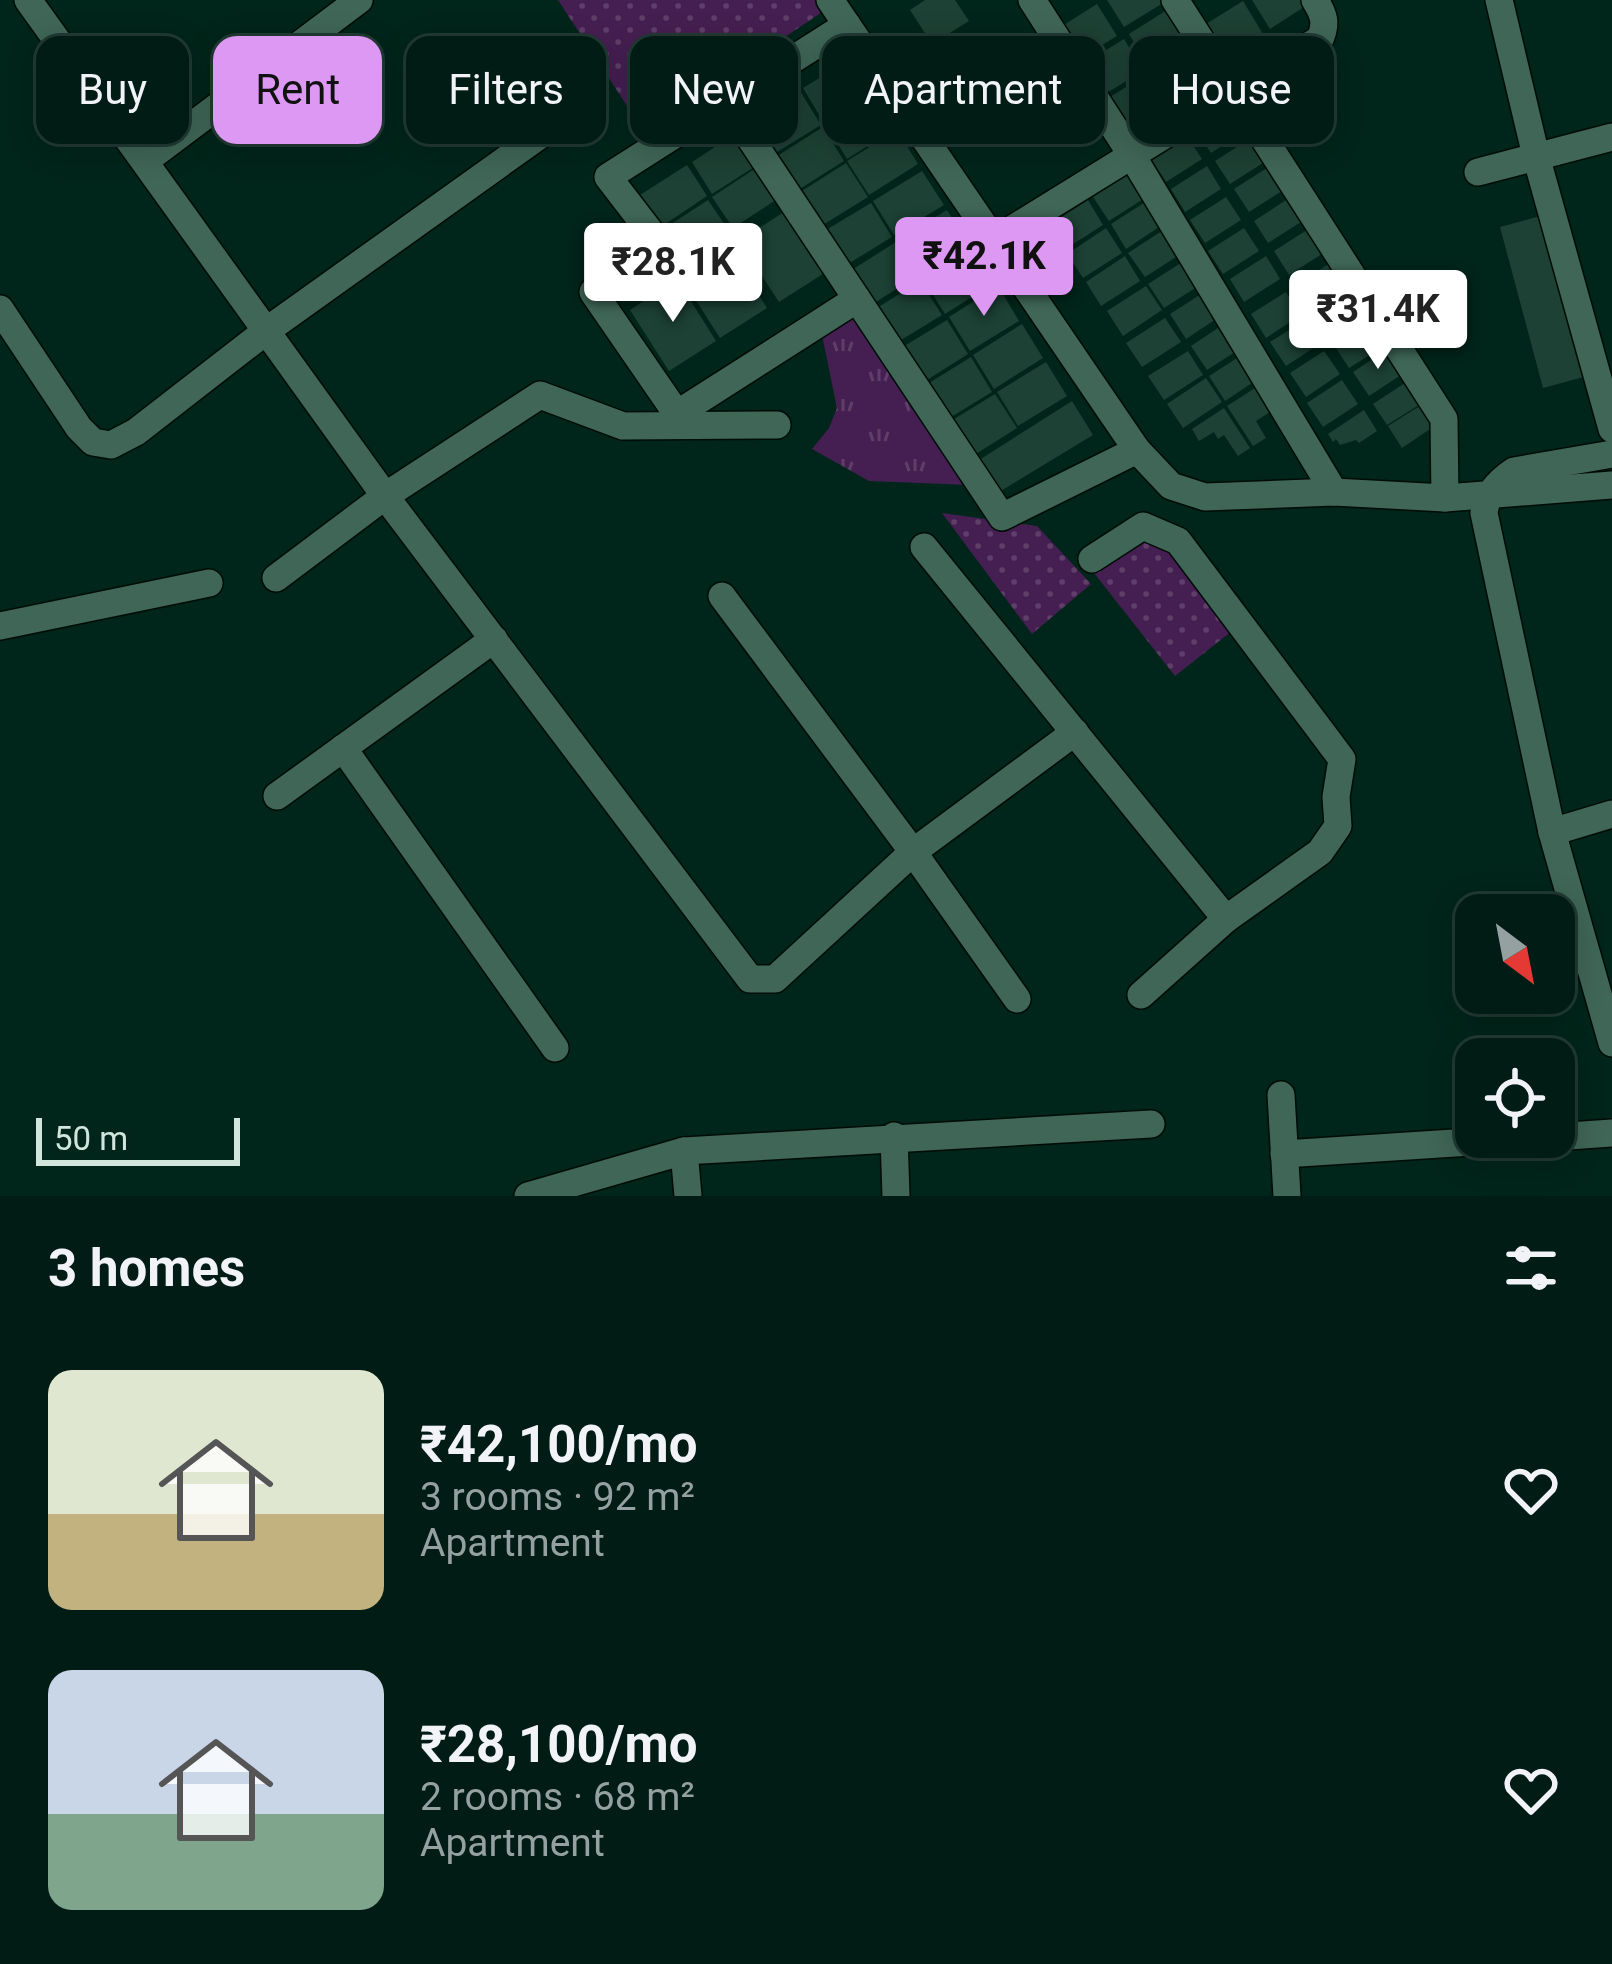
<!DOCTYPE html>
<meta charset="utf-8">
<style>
:root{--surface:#001c14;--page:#0a251d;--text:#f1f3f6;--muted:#95a1a0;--line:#223a34;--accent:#dd98f3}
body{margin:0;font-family:Roboto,sans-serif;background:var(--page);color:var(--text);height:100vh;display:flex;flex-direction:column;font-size:45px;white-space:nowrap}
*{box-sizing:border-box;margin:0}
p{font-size:39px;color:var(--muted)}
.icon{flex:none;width:66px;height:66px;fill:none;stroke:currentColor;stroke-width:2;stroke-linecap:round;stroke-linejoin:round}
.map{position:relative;height:1196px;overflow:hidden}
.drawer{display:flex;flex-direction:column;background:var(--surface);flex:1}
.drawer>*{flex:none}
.banner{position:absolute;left:36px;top:36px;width:1542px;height:108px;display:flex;gap:24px}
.needle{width:78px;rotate:148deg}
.buttons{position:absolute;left:1455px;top:894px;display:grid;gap:24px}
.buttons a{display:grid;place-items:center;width:120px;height:120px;border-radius:24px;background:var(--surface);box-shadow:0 6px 30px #0003,0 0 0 3px var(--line);font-size:60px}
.scale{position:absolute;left:36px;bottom:30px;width:204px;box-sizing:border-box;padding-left:12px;border:6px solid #d1e5dc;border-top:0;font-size:33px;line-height:42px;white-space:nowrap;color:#d1e5dc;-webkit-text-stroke:9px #00251a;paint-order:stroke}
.price{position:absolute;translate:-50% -102px;padding:0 27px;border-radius:12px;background:#fff;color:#222;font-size:39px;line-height:78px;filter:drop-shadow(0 3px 6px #0008)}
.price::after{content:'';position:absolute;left:50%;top:72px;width:36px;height:27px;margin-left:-18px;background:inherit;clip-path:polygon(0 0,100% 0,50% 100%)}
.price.active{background:var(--accent);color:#111}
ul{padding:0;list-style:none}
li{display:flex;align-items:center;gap:36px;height:300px;padding:0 48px}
li span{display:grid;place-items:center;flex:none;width:336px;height:240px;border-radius:24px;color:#555}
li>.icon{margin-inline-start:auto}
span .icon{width:144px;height:144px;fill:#fffc;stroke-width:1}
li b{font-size:51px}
h2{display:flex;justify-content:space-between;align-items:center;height:144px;padding:0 48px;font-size:51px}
.pill{padding:0 42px;border-radius:24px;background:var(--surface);box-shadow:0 6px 30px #0003,0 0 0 3px var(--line);font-size:42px;line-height:108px}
.pill.active{background:var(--accent);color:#111}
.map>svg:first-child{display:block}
.grass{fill:url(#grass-dots)}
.park{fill:url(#park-tufts)}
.building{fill:#1d4134}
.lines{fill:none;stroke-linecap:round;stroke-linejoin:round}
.minor-casing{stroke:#000c06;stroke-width:30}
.minor{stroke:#3f6657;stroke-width:27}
</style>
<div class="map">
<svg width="1612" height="1196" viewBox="0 0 1612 1196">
<defs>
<pattern id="grass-dots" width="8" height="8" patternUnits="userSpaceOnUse" patternTransform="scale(3)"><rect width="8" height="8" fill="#451f51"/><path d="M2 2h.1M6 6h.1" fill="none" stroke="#5f3f69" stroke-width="1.8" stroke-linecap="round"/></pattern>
<pattern id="park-tufts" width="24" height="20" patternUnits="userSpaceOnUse" patternTransform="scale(3)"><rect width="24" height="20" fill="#451f51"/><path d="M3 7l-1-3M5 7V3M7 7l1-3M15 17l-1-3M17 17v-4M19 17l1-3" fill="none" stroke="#5f3f69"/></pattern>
</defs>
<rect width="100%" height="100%" fill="#00251a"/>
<!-- grass -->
<g class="grass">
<path d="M558 0H836L837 2 644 132Z"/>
<path d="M942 513 1037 526 1091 584 1032 634Z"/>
<path d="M1156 524 1237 627 1175 676 1094 573Z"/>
</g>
<!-- park -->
<path class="park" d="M852 313 969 485 869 481 812 449 829 428 837 408 822 335Z"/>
<!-- building -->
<g class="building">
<path d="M925 0H955L969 21 932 44 910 10Z"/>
<path d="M1107 0H1161L1163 3 1124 27Z"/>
<path d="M1252 0H1303L1307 5 1270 29Z"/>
<path d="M1243 1 1263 34 1227 57 1206 24Z"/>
<path d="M1097 4 1117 36 1079 59 1059 28Z"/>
<path d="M1167 10 1187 42 1148 65 1129 34Z"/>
<path d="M1124 39 1143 71 1105 94 1085 63Z"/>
<path d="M1189 46 1209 77 1171 101 1151 70Z"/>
<path d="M852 58 874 92 824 123 803 88Z"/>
<path d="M1144 76 1163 107 1125 131 1105 100Z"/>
<path d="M800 91 821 125 772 155 751 121Z"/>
<path d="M875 94 896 128 847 159 826 124Z"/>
<path d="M1232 107 1247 130 1211 153 1196 130Z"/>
<path d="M823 127 844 161 795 192 774 158Z"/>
<path d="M897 130 918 164 869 195 847 161Z"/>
<path d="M738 132 759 164 712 194 692 162Z"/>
<path d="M1187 136 1202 159 1166 182 1151 159Z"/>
<path d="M1251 138 1266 161 1230 184 1215 161Z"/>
<path d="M846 163 868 197 818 228 797 194Z"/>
<path d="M687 165 707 196 661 227 640 195Z"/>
<path d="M759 166 779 198 733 228 712 197Z"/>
<path d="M1207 166 1221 189 1185 212 1171 189Z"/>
<path d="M1270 166 1285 189 1249 212 1234 189Z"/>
<path d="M922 171 944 205 894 235 873 201Z"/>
<path d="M1132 171 1148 196 1109 221 1093 197Z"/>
<path d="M1226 197 1241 220 1205 243 1190 220Z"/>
<path d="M1289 198 1304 220 1268 243 1254 221Z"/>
<path d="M1150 199 1165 223 1126 249 1111 224Z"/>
<path d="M708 200 729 231 683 261 662 230Z"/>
<path d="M1088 200 1103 225 1064 250 1048 226Z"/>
<path d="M871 203 892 237 843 267 821 233Z"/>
<path d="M787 210 826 272 779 302 739 241Z"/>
<path d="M947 210 968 244 919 274 898 240Z"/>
<path d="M1544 215 1587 376 1543 388 1500 227Z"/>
<path d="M1168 227 1184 252 1145 277 1128 253Z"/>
<path d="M1106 228 1122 253 1083 278 1067 254Z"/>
<path d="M1244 228 1259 251 1223 274 1208 251Z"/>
<path d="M1310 228 1325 252 1289 275 1274 251Z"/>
<path d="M896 242 917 276 868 307 847 273Z"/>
<path d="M728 246 767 308 720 338 681 277Z"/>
<path d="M973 249 994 283 945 314 923 279Z"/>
<path d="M1125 256 1140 281 1101 306 1086 282Z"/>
<path d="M1266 256 1280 279 1244 302 1230 279Z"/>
<path d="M1187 259 1203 283 1164 308 1148 284Z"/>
<path d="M1330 263 1346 286 1311 309 1295 285Z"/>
<path d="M677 279 716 341 669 371 630 310Z"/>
<path d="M920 281 942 315 893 345 872 311Z"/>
<path d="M998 286 1019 321 970 351 949 317Z"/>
<path d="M1146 286 1162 310 1123 336 1107 311Z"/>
<path d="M1209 289 1225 313 1186 339 1170 314Z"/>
<path d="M1347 290 1363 314 1328 337 1313 313Z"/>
<path d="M1286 292 1301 315 1266 338 1251 314Z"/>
<path d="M1165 318 1181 342 1142 367 1126 343Z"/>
<path d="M947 320 968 354 919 385 898 350Z"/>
<path d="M1230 320 1246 345 1207 370 1191 346Z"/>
<path d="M1305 320 1321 343 1286 366 1270 342Z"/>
<path d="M1368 322 1384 346 1349 368 1334 345Z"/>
<path d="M1022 324 1043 358 994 389 973 355Z"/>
<path d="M1388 349 1404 373 1369 396 1353 372Z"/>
<path d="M1188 351 1203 375 1164 400 1148 376Z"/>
<path d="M1248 351 1264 375 1225 401 1209 376Z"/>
<path d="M1324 351 1340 374 1306 397 1290 373Z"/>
<path d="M971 357 992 392 943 422 921 388Z"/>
<path d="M1046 362 1067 396 1018 426 997 392Z"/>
<path d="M1206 378 1222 402 1183 428 1167 404Z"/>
<path d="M1342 380 1358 404 1323 427 1307 403Z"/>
<path d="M1266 381 1281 405 1256 421 1266 438 1253 446 1227 406Z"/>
<path d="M1408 381 1422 403 1387 425 1373 404Z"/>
<path d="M995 394 1017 428 968 459 946 424Z"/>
<path d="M1072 401 1093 435 996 494 976 462Z"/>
<path d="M1423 404 1436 425 1402 448 1388 426Z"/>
<path d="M1224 408 1250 448 1238 456 1224 435 1218 439 1214 432 1199 441 1192 429Z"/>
<path d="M1364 410 1377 431 1359 443 1356 440 1340 445 1336 439 1333 442 1328 434Z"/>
</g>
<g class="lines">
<!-- minor casing -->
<g class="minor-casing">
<g id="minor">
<path d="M28 0 385 496 750 979H775L913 852 1075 732"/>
<path d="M830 0 1137 450 1171 486 1205 497 1334 492 1445 498 1612 485"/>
<path d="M1032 0 1131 154 1334 492"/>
<path d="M1175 0 1444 419 1445 498"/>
<path d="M1499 0 1536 156 1612 429"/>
<path d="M847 25 608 177 658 242 593 292 677 414 857 299"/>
<path d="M726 102 1002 517 1137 450"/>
<path d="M145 161 359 0"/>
<path d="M1478 172 1612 137"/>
<path d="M993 241 1320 39C1327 23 1324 15 1315 0"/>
<path d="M0 309 79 428 93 442 111 445 136 432 266 331 557 123"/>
<path d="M1612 454 1514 471C1499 481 1486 495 1484 513L1552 832 1612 1043"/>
<path d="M924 547 1226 919 1141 995"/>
<path d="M1092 559 1143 526 1178 541 1342 759 1336 797 1338 826 1320 852 1226 919"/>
<path d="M276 578 385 496 540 395 623 426 777 425"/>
<path d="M722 596 913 852 1017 999"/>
<path d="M0 626 209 583"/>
<path d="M343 748 555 1048"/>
<path d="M277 796 494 639"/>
<path d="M1552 832 1612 814"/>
<path d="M1281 1095 1287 1196"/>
<path d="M894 1136 896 1196"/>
<path d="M1554 1137 1612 1133"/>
<path d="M684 1151 688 1196"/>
<path d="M1284 1154 1547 1137"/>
<path d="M528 1196 684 1151 1151 1124"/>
</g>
</g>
<!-- minor -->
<use href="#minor" class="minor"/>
</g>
</svg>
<div class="buttons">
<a><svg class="needle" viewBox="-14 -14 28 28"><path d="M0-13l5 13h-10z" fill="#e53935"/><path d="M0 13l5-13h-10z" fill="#95a1a0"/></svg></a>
<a><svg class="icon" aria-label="locate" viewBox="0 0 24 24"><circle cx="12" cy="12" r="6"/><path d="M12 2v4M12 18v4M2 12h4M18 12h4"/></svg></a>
</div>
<div class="scale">50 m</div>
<b class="price active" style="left:984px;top:319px">₹42.1K</b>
<b class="price" style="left:673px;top:325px">₹28.1K</b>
<b class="price" style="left:1378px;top:372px">₹31.4K</b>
<div class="banner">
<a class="pill">Buy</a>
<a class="pill active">Rent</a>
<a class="pill">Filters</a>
<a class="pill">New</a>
<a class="pill">Apartment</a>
<a class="pill">House</a>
</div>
</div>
<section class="drawer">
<h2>3 homes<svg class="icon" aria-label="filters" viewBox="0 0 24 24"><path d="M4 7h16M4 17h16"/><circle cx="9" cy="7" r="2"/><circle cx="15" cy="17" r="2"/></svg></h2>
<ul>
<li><span style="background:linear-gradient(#dfe7d0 60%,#c2b280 0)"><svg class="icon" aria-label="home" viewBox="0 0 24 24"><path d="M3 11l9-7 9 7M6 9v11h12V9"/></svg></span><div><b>₹42,100/mo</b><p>3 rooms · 92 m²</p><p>Apartment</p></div><svg class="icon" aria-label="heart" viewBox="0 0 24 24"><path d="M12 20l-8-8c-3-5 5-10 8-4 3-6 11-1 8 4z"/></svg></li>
<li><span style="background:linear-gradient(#c9d6e8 60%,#7fa58c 0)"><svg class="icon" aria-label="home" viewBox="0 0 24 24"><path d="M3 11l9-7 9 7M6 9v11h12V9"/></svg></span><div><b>₹28,100/mo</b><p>2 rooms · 68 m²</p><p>Apartment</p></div><svg class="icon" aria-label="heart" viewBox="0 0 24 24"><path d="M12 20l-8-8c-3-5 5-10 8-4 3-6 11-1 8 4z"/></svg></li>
</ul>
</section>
